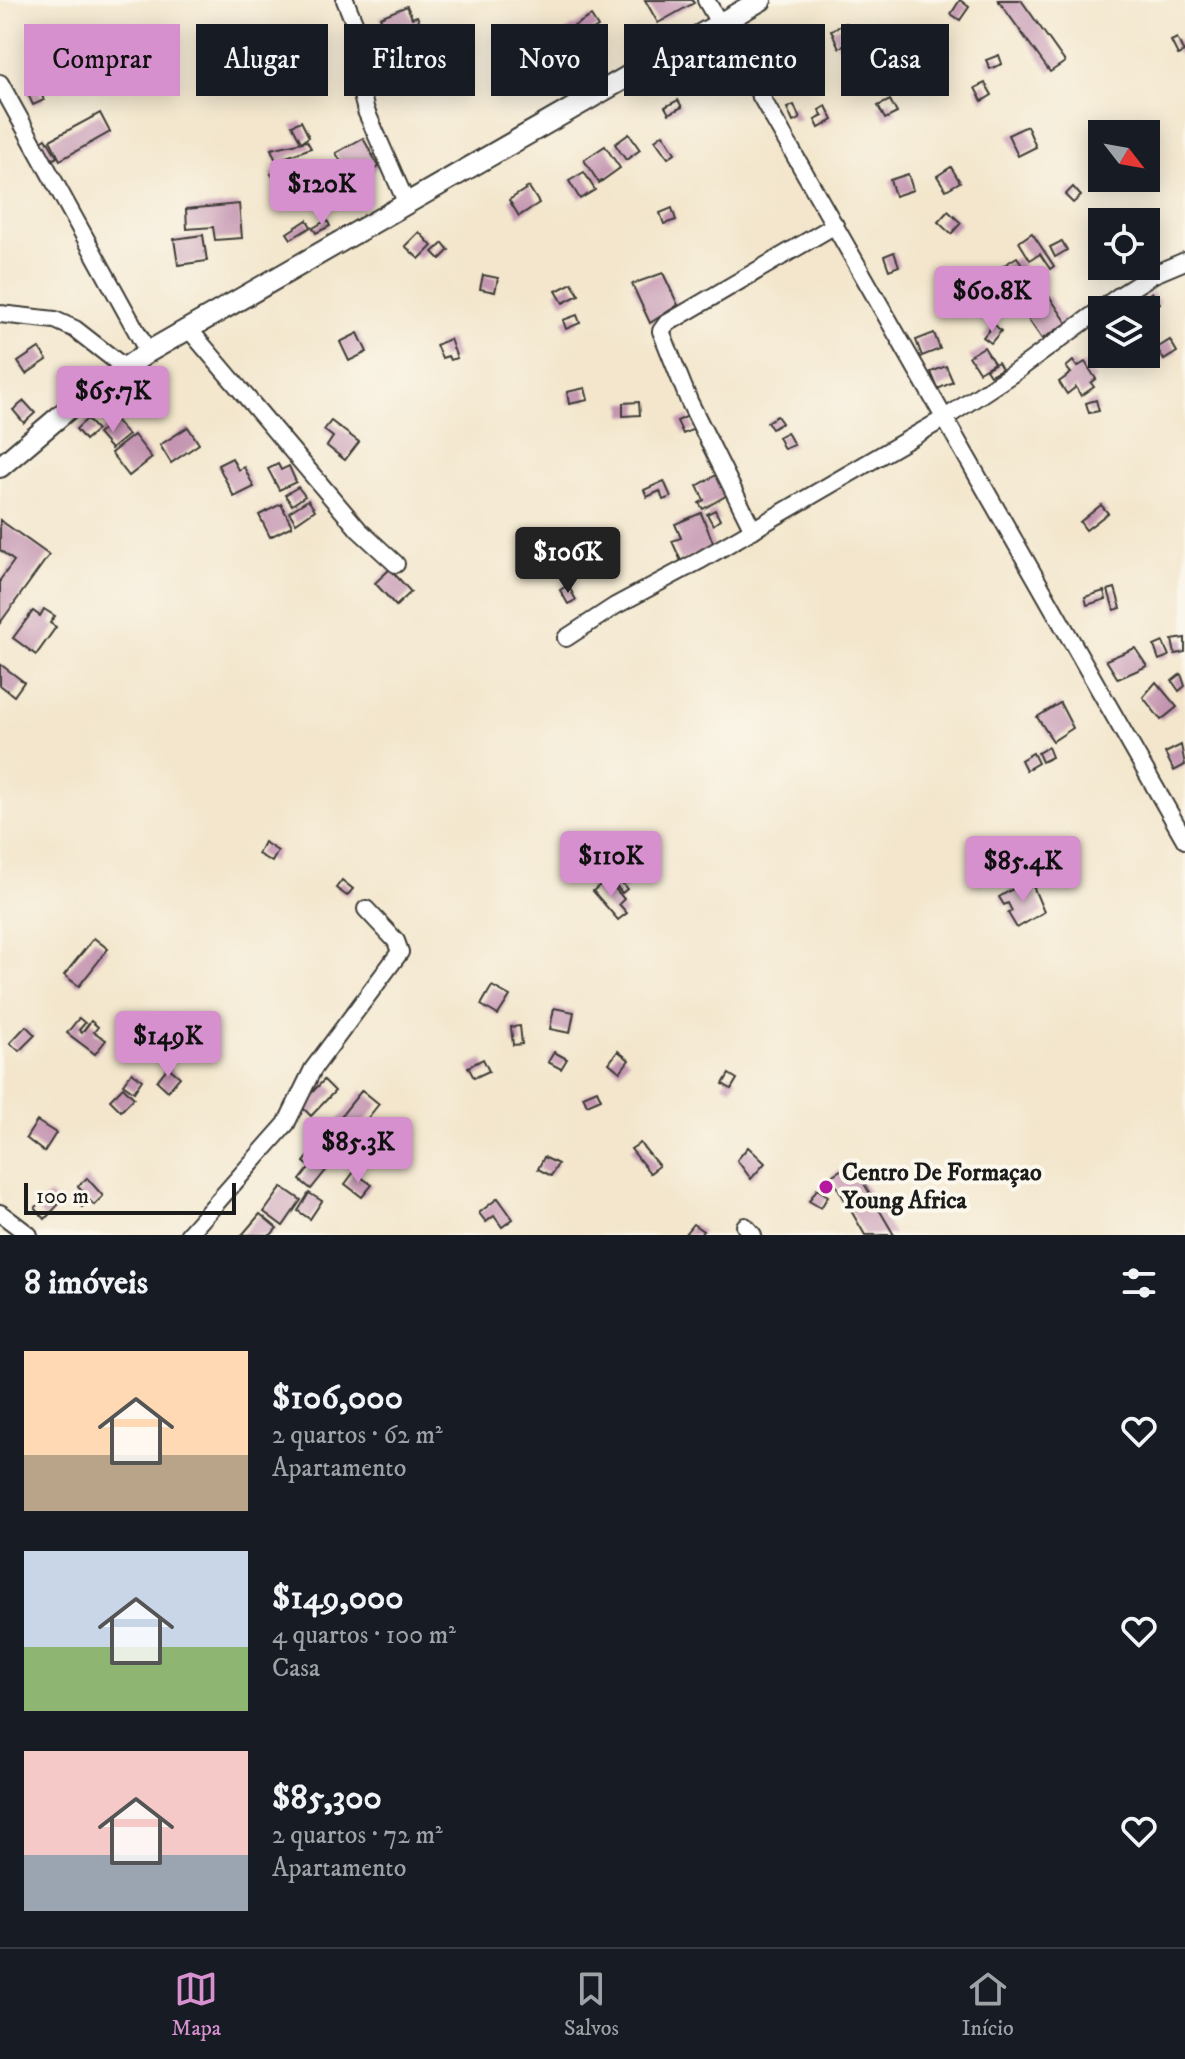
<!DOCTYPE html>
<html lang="pt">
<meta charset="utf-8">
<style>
:root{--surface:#171b24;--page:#242831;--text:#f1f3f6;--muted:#9ea1a6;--line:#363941;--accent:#d690ce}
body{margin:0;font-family:"IM FELL DW Pica",serif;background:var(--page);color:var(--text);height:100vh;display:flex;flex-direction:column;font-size:30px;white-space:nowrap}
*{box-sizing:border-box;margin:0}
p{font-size:26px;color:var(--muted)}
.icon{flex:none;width:44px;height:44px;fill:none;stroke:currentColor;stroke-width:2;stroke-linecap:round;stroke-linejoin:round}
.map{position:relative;height:1235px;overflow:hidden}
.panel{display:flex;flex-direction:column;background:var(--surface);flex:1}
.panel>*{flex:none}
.top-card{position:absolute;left:24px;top:24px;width:1138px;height:72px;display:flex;gap:16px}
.needle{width:52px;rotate:121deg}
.controls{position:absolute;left:1088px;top:120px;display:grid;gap:16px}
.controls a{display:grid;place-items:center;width:72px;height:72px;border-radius:0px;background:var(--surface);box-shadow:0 4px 20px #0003;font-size:40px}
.scale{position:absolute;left:24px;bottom:20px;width:212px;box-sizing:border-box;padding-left:8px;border:4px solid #1c1c1c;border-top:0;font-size:22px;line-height:28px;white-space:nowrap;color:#1c1c1c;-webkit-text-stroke:6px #fbf7ec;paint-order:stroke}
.price{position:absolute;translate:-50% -68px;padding:0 18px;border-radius:8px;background:var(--accent);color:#111;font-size:26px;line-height:52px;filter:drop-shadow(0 2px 4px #0008)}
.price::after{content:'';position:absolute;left:50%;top:48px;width:24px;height:18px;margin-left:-12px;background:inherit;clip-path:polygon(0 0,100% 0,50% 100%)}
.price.selected{background:#222;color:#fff}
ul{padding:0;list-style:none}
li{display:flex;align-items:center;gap:24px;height:200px;padding:0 24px}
li span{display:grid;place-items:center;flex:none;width:224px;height:160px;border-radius:0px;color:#555}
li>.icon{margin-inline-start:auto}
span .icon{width:96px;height:96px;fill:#fffc;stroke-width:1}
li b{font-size:34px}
h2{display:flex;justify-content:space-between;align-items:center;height:96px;padding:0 24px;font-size:34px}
.pill{padding:0 28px;border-radius:0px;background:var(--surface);box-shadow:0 4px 20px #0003;font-size:28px;line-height:72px}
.pill.selected{background:var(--accent);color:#111}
.tabs{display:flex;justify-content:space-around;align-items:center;height:112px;border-top:2px solid var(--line);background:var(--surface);font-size:22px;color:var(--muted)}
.tabs a{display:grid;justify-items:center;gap:4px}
.tabs .selected{color:var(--accent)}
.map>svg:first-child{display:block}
.building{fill:#c495b1}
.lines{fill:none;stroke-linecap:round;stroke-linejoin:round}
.minor-casing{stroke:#3c3a36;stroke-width:20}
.major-casing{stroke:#3c3a36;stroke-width:24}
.minor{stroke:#fff;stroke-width:16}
.major{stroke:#fff;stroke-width:20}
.poi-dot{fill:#b5179e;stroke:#fbf7ec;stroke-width:3}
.labels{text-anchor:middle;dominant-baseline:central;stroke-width:8;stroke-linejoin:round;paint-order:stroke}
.poi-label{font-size:24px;font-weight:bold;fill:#1c1c1c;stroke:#fbf7ec;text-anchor:start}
</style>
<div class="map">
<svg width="1185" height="1235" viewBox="0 0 1185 1235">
<rect width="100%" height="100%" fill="#fbf7ec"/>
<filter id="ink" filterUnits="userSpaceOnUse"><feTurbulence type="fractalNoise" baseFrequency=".0125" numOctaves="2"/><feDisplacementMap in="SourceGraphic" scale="16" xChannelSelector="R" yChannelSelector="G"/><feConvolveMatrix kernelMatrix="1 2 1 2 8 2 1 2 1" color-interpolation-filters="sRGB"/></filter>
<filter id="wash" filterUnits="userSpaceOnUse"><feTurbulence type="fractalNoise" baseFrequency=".006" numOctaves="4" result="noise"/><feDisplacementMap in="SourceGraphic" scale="32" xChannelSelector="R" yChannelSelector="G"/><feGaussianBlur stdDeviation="1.8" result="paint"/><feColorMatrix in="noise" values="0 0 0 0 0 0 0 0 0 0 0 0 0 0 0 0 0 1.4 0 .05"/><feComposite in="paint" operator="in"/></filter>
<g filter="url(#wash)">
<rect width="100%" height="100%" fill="#f3e6cc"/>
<g id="blocks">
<!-- building -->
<g class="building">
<path d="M645 0H692L694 3 658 23Z"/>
<path d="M960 0 969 7 960 20 951 14Z"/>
<path d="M998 0H1021L1065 62 1050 72Z"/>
<path d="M407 6 412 18 417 16 424 32 398 43 394 33 388 36 380 17Z"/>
<path d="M591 16 598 27 550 56 543 44Z"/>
<path d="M846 23 854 41 839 48 831 30Z"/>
<path d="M1177 38 1184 52 1178 55 1171 41Z"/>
<path d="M999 55 1002 64 990 69 986 60Z"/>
<path d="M431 68 438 85 425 91 417 74Z"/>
<path d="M985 83 992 95 982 101 975 88Z"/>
<path d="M38 87 44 100 33 105 27 92Z"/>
<path d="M678 100 682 107 669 114 665 107Z"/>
<path d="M890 100 897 113 885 119 878 106Z"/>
<path d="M794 105 800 119 793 122 787 108Z"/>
<path d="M826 106 833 120 819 128 815 120 823 116 819 110Z"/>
<path d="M100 113 110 132 60 160 50 140Z"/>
<path d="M301 121 309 137 301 142 292 125Z"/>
<path d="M1027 126 1036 147 1018 156 1008 135Z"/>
<path d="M629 134 640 150 626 160 615 144Z"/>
<path d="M663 134 675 153 668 158 655 140Z"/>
<path d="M46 138 57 157 46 163 35 145Z"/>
<path d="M363 138 379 167 352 182 336 153Z"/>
<path d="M307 141 311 148 276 161 271 149Z"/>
<path d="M605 146 620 168 599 183 584 160Z"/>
<path d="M289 158 306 186 294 194 289 185 281 190 271 174 277 171 275 167Z"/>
<path d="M951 167 960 182 946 190 937 176Z"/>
<path d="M584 172 595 190 580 199 569 181Z"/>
<path d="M1147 172 1151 186 1140 190 1136 179 1146 178Z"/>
<path d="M908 174 913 190 895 196 890 180Z"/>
<path d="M529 187 539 203 519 216 509 200Z"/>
<path d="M1073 187 1081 196 1073 203 1065 195Z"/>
<path d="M239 204 242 238 215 240 213 227 187 229 186 209Z"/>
<path d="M672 208 676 220 664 224 660 213Z"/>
<path d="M948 211 961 223 951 234 938 222Z"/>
<path d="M307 220 311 227 291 239 287 233Z"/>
<path d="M327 220 330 226 316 233 313 228Z"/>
<path d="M419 232 432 246 419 259 405 246Z"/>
<path d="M1032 233 1054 266 1050 269 1040 254 1030 260 1019 242Z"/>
<path d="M203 235 207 261 178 265 174 239Z"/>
<path d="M1062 241 1067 250 1055 257 1050 247Z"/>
<path d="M443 243 449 250 440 259 433 252Z"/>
<path d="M894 252 899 266 889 270 884 256Z"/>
<path d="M1017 257 1028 273 1024 276 1026 279 999 296 985 277Z"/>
<path d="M663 273 678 305 650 323 632 284Z"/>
<path d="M483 275 498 278 495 292 480 289Z"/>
<path d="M572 283 579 295 563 303 556 291Z"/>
<path d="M1152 292 1160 303 1152 310 1143 299Z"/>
<path d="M1049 296 1067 323 1042 339 1024 313Z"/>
<path d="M577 315 580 323 566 329 563 320Z"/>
<path d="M994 324 1001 331 991 343 983 337Z"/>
<path d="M358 333 367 352 349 361 340 342Z"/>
<path d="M934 333 940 349 922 356 916 340Z"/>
<path d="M450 339 457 358 450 360 448 356 442 358 436 345Z"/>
<path d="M1170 340 1177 352 1164 360 1157 348Z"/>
<path d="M984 347 994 363 979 372 969 356Z"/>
<path d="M39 348 47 360 26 374 18 362Z"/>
<path d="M1073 361 1077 367 1085 362 1096 379 1091 383 1094 387 1081 396 1076 387 1067 394 1059 382 1071 373 1066 367Z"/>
<path d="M998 362 1002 369 990 375 986 369Z"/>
<path d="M946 366 953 382 938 389 931 372Z"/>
<path d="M585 388 588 400 569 404 567 392Z"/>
<path d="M1096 400 1099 411 1089 413 1086 403Z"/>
<path d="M24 401 35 413 24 423 13 410Z"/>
<path d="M639 402 640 415 623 416V403Z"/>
<path d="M111 403 118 409 108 419 101 413Z"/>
<path d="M688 416 694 429 683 434 677 421Z"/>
<path d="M777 416 782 423 772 429 767 422Z"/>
<path d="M87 419 97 430 85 440 76 429Z"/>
<path d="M115 420 128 435 111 449 98 434Z"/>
<path d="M331 421 359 442 345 460 327 446 333 437 324 430Z"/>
<path d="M188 427 199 444 171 463 160 445Z"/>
<path d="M787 432 794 445 784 449 778 437Z"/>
<path d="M134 435 152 458 129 476 111 453Z"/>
<path d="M232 458 238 470 244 467 254 487 234 497 218 465Z"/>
<path d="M278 464 281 470 289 466 296 482 279 490 268 469Z"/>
<path d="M718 474 729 494 703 509 699 503 704 500 697 486Z"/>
<path d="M664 481 671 497 663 500 660 491 647 497 644 490Z"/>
<path d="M298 487 305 496 292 505 285 495Z"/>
<path d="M308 500 315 510 296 523 289 512Z"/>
<path d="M281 504 292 526 270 537 259 515Z"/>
<path d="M1101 505 1108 513 1086 530 1080 522Z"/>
<path d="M715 510 720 520 713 525 707 514Z"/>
<path d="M701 513 715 547 681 561 672 541 681 538 675 524Z"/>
<path d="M0 520 49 555 0 623V580L14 561 0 550Z"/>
<path d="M390 569 411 592 396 606 375 583Z"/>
<path d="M568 585 576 600 568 604 560 590Z"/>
<path d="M1115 588 1121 608 1114 610 1108 590Z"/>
<path d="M1104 591 1106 599 1087 605 1085 597Z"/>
<path d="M44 609 55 616 50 623 56 627 36 655 13 638 33 611 40 616Z"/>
<path d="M1185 638V652L1175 654 1172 640Z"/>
<path d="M1163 642 1169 656 1159 660 1154 646Z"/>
<path d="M1135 648 1147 666 1118 679 1106 660Z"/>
<path d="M0 664 24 682 14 696 0 685Z"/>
<path d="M1181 674 1185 686 1179 691 1172 681Z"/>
<path d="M1156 682 1177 707 1161 720 1143 697Z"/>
<path d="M1060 703 1073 728 1053 741 1037 717Z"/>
<path d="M1181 745 1185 765 1174 771 1165 753Z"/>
<path d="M1048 747 1052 757 1042 762 1038 753Z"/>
<path d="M1033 753 1038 763 1026 770 1021 760Z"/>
<path d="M264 842 278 851 272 862 258 854Z"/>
<path d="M638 843 648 857 642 862 639 857 619 871 612 862Z"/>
<path d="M596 861 607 872 602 877 591 866Z"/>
<path d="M617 877 627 889 622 893 612 881Z"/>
<path d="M607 879 624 899 619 904 627 913 618 920 593 891Z"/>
<path d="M1030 879 1044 912 1017 928 1008 913 1012 911 1008 903 1004 905 999 897Z"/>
<path d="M342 880 353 889 347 896 336 888Z"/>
<path d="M94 938 108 949 79 986 64 975Z"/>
<path d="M492 986 510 996 498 1015 481 1005Z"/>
<path d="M554 1008 574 1012 570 1033 550 1029Z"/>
<path d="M79 1018 85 1023 79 1030 82 1033 91 1021 98 1027 94 1032 106 1040 95 1054 67 1033Z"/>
<path d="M184 1019 200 1028 190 1043 175 1033Z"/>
<path d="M26 1026 35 1035 19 1051 10 1043Z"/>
<path d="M520 1026 522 1044 513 1045 511 1027Z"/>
<path d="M618 1051 629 1060 620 1072 609 1063Z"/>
<path d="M554 1052 567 1059 561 1069 548 1062Z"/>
<path d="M483 1059 489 1071 474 1078 468 1067Z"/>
<path d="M168 1067 180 1077 168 1091 157 1081Z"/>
<path d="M132 1072 142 1080 134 1092 123 1084Z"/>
<path d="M729 1074 737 1079 731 1089 723 1084Z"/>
<path d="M324 1080 335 1091 311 1116 300 1105Z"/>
<path d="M123 1087 134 1098 121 1111 110 1100Z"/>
<path d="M362 1090 379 1104 311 1189 300 1180 310 1167 304 1162Z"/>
<path d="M597 1090 601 1099 587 1105 583 1096Z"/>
<path d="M37 1121 56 1133 44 1152 26 1138Z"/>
<path d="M640 1143 659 1166 650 1173 631 1149Z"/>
<path d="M748 1147 765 1163 751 1179 737 1160Z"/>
<path d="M544 1157 558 1164 551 1176 538 1169Z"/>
<path d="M852 1163 894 1235H865L831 1176Z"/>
<path d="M354 1172 372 1185 362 1197 345 1184Z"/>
<path d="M87 1178 103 1196 94 1205 89 1200 82 1207 74 1198 82 1191 78 1186Z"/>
<path d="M282 1187 301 1200 283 1226 264 1212Z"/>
<path d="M817 1189 828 1196 821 1208 809 1201Z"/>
<path d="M309 1193 322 1201 310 1219 298 1211Z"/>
<path d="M49 1194 59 1204 45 1219 35 1208Z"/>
<path d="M498 1198 513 1219 502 1227 494 1216 486 1222 479 1213Z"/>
<path d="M260 1214 277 1228 271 1235H242Z"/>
<path d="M693 1224 703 1231 700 1235 685 1234Z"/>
</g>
</g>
</g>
<g filter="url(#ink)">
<use href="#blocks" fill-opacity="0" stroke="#3c3a36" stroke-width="2"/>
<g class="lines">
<!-- minor casing -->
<g class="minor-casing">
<g id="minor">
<path d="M345 0 360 37 358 80 366 111 406 202"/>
<path d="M706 0 1185 840"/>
<path d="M0 83 148 352"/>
<path d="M0 314 55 320 75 329 125 368"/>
<path d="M188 328 359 530 396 564"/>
<path d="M753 530 689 401 661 331 666 324 835 225"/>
<path d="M566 638 615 606 699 561 945 418 1015 372 1119 296 1154 274 1185 261"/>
<path d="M0 1213 29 1235"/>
<path d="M745 1226 753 1235"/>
<path d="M188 1235 286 1124 313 1069 400 952 396 941 366 909"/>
</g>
</g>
<!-- major casing -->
<g class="major-casing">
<path id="major" d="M0 467 73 405 148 352 761 0"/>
</g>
<!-- minor -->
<use href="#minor" class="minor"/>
<!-- major -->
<use href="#major" class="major"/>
</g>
</g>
<!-- markers -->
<circle class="poi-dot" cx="826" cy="1187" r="8"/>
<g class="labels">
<!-- poi labels -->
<g class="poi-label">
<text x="842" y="1173">Centro De Formaçao<tspan x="842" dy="28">Young Africa</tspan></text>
</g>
</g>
</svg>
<div class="controls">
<a><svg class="needle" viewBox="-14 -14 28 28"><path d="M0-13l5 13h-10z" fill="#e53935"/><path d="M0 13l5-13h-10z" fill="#9ea1a6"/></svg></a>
<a><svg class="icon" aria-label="locate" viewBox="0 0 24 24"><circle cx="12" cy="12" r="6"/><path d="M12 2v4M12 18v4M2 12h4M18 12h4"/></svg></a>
<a><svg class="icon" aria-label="layers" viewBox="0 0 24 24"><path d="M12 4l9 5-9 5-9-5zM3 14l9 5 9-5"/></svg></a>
</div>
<div class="scale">100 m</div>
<b class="price" style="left:322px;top:227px">$120K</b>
<b class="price" style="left:992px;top:334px">$60.8K</b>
<b class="price" style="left:113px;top:434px">$65.7K</b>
<b class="price selected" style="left:568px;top:595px">$106K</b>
<b class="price" style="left:611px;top:899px">$110K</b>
<b class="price" style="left:1023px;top:904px">$85.4K</b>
<b class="price" style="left:168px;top:1079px">$149K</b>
<b class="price" style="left:358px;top:1185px">$85.3K</b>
<div class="top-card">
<a class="pill selected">Comprar</a>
<a class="pill">Alugar</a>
<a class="pill">Filtros</a>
<a class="pill">Novo</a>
<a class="pill">Apartamento</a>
<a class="pill">Casa</a>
</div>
</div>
<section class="panel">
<h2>8 imóveis<svg class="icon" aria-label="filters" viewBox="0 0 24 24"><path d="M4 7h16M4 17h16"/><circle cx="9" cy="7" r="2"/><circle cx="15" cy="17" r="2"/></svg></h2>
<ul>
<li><span style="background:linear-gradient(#ffd9b3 65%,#b9a48a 0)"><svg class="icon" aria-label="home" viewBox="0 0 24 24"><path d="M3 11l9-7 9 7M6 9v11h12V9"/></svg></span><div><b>$106,000</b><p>2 quartos · 62 m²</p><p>Apartamento</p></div><svg class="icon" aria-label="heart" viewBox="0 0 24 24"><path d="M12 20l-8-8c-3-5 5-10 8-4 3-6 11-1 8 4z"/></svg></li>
<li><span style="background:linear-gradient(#c9d6e8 60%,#8fb573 0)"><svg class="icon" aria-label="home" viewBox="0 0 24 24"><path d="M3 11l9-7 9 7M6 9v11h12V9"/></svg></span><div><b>$149,000</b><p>4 quartos · 100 m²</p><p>Casa</p></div><svg class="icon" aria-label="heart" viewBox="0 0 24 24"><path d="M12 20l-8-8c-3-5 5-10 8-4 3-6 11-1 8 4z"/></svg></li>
<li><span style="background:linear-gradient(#f6c9c9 65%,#9aa5b1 0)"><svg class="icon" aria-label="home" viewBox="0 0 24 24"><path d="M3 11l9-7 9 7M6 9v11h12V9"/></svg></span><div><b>$85,300</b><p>2 quartos · 72 m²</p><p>Apartamento</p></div><svg class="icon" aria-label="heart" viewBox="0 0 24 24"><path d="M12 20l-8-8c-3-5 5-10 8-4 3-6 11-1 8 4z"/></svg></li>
</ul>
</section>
<nav class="tabs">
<a class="selected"><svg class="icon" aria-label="map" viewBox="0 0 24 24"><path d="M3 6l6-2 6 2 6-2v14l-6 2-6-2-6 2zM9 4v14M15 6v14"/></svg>Mapa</a>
<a><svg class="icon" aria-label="saved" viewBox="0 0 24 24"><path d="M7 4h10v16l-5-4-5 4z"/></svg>Salvos</a>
<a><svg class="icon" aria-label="home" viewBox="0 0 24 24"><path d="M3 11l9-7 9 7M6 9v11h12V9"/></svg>Início</a>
</nav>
